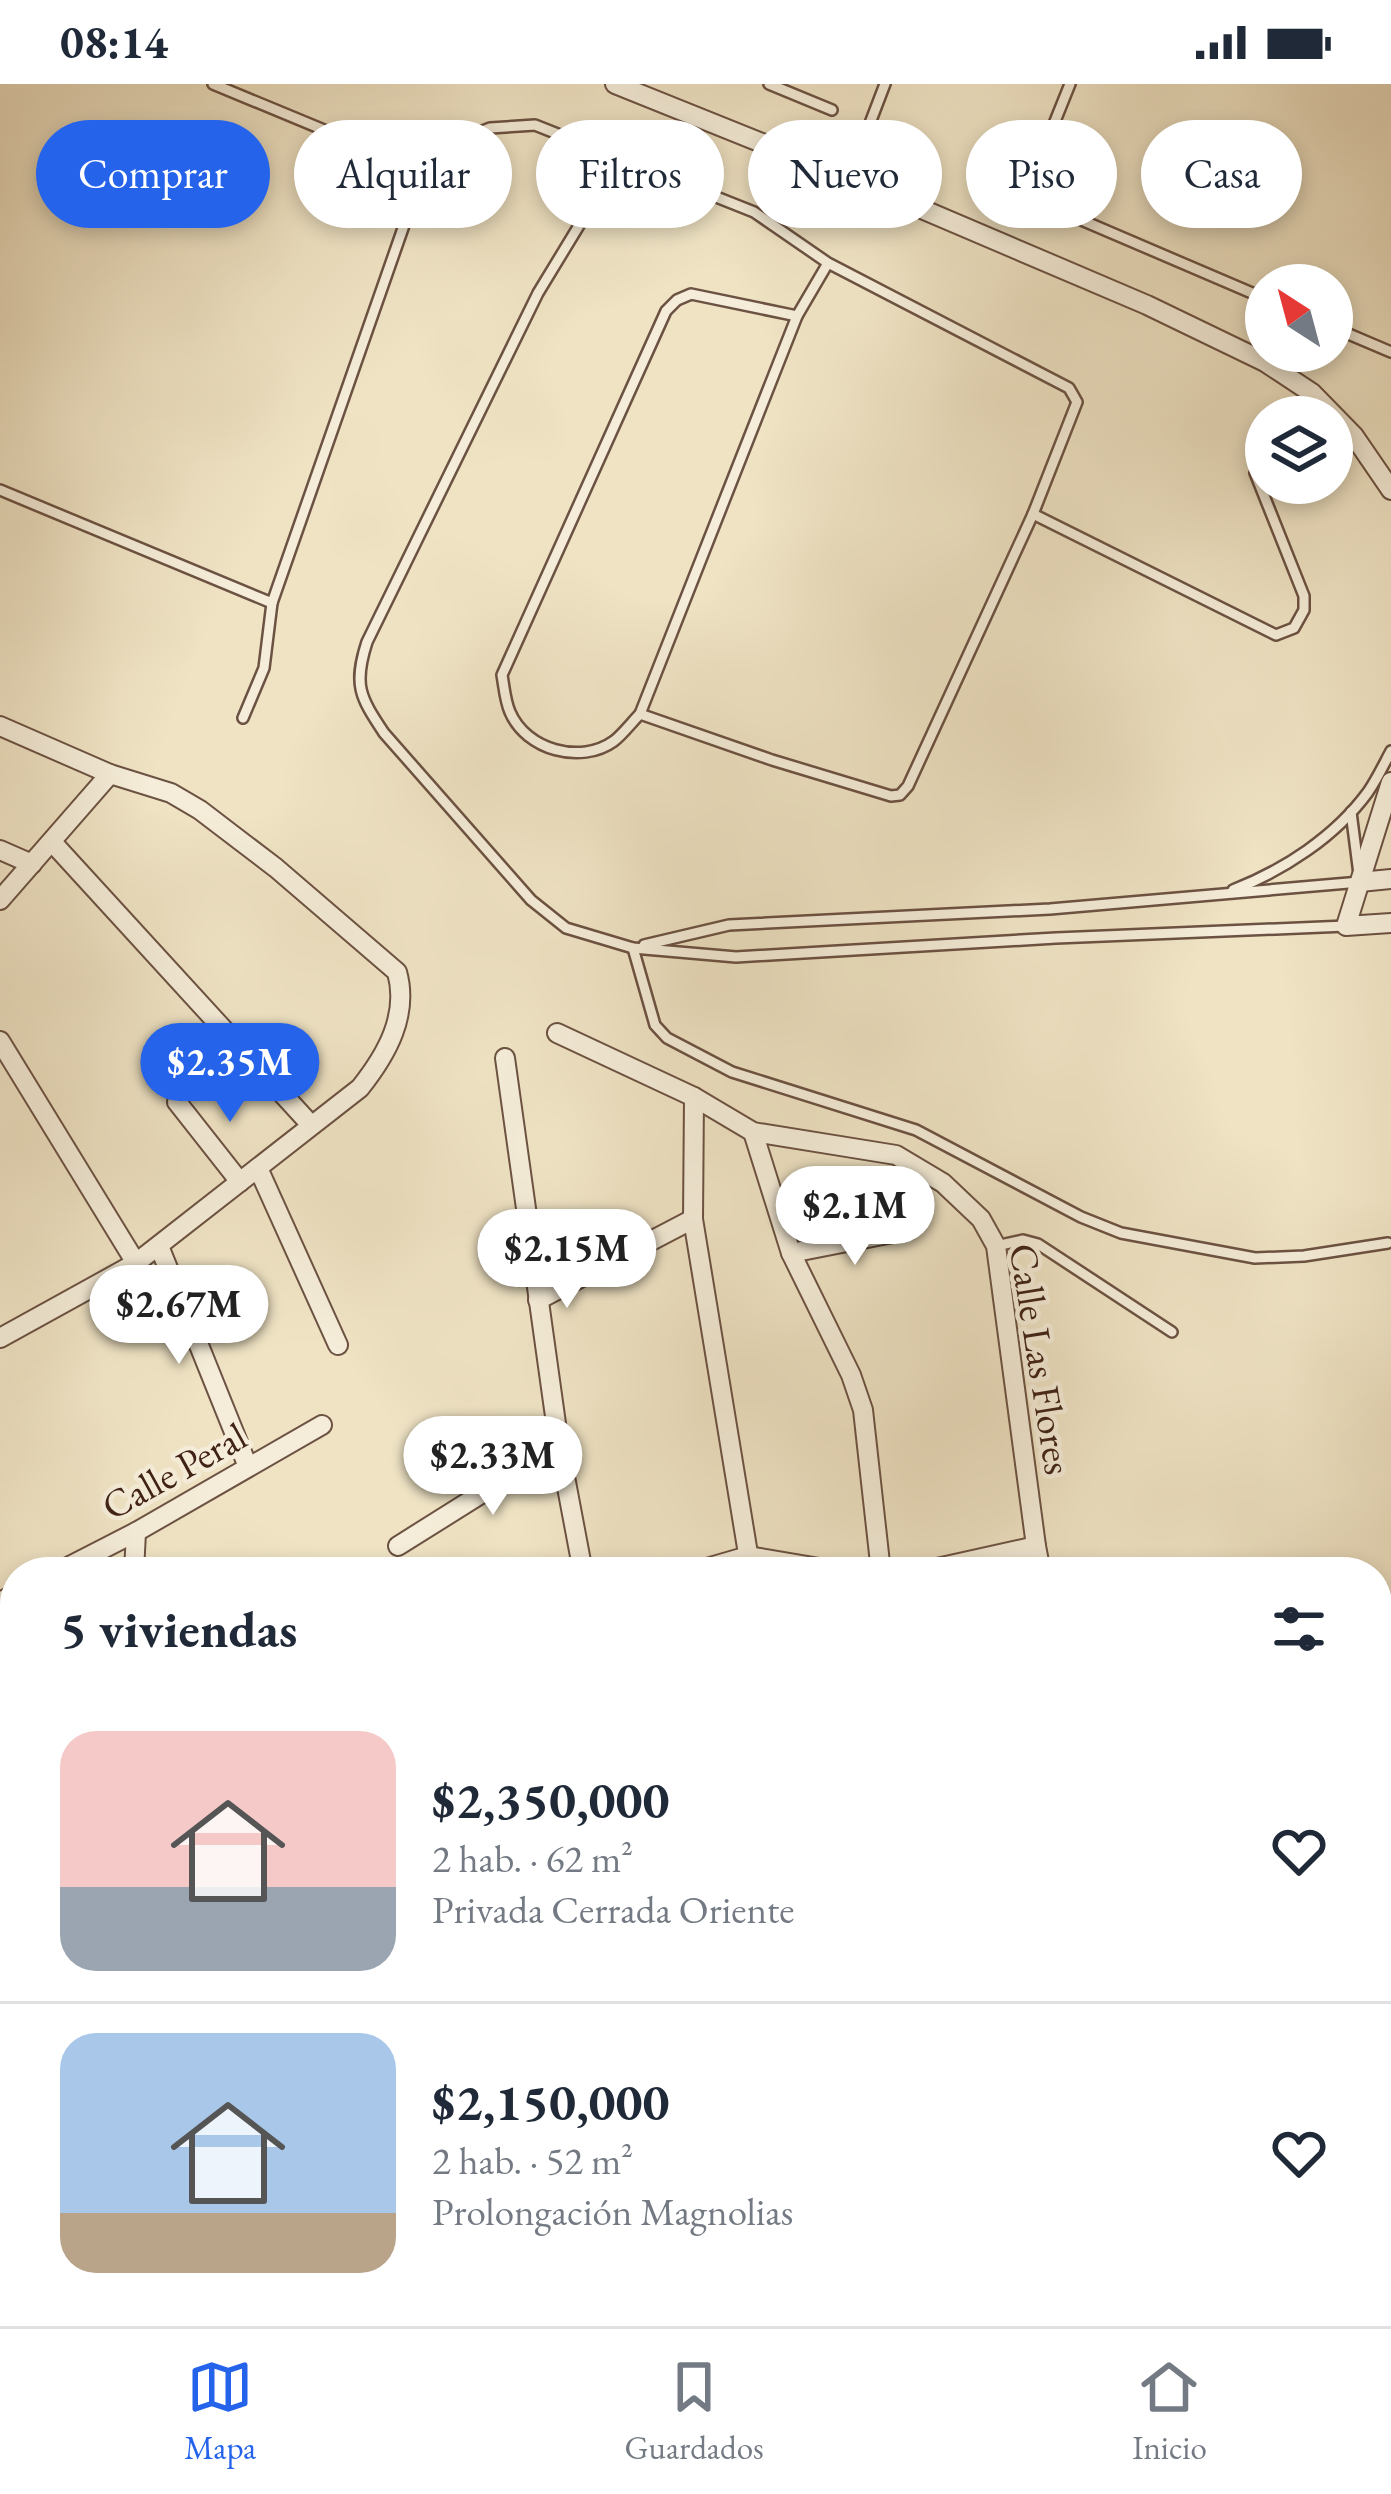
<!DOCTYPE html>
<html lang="es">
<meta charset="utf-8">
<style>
:root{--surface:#fff;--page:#f6f6f7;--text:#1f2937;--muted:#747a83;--line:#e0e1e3;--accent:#2563eb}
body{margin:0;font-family:"EB Garamond",serif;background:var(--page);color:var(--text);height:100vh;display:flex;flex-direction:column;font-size:45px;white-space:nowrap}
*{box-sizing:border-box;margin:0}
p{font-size:39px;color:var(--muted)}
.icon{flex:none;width:66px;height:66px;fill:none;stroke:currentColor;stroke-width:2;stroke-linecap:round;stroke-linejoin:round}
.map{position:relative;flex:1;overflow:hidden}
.panel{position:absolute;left:0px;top:1473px;width:1392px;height:771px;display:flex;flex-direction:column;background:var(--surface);border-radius:48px 48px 0 0;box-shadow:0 6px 18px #0003}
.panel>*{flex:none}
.banner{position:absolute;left:36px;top:36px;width:1320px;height:108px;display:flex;gap:24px}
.needle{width:78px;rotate:324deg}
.buttons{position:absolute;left:1245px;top:180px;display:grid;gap:24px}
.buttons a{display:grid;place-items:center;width:108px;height:108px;border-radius:50%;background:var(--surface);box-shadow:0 6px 18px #0003;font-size:60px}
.price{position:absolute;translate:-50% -102px;padding:0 27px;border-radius:42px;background:#fff;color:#222;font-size:39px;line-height:78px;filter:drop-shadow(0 3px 6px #0008)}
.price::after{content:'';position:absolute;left:50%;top:72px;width:36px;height:27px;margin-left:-18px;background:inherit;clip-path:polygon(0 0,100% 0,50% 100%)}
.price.selected{background:var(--accent);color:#fff}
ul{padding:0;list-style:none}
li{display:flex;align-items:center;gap:36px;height:300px;padding:0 60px}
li+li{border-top:3px solid var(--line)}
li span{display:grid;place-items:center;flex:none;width:336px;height:240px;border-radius:36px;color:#555}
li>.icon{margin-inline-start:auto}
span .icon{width:144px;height:144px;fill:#fffc;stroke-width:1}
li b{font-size:51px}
h2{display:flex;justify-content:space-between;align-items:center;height:144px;padding:0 60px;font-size:51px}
.chip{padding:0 42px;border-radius:54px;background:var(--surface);box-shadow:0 6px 18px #0003;font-size:42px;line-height:108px}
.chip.selected{background:var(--accent);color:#fff}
.status{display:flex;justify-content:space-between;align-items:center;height:84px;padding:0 60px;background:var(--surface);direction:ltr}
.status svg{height:33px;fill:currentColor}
.tabs{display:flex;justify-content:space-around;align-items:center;height:168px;border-top:3px solid var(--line);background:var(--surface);font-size:33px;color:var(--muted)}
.tabs a{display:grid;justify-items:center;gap:6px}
.tabs .selected{color:var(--accent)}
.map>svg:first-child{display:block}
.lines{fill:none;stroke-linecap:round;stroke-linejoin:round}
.service-casing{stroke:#6c5242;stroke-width:14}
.minor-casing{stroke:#6c5242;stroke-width:22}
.service{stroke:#f5edd9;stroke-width:9}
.minor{stroke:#f5edd9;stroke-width:18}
.labels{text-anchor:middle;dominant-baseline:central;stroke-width:9;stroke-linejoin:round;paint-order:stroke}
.street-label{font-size:39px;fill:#402216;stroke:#f5edd9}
</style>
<div class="status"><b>08:14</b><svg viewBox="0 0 49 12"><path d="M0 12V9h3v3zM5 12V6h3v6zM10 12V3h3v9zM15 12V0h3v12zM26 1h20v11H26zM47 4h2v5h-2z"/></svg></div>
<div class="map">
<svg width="1391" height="2242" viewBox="0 0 1391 2242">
<rect width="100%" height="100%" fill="#efe3c4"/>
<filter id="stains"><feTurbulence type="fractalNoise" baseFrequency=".00167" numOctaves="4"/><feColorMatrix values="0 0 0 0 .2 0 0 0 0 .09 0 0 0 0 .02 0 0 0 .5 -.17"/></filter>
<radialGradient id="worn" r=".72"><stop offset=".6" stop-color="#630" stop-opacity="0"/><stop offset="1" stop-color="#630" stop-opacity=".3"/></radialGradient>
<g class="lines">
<!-- service casing -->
<g class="service-casing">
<g id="service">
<path d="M213 0 423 87"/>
<path d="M769 0 832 26"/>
<path d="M1070 0 1033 92 1031 105 1037 117 1266 215"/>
<path d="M620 74 538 209 367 558C353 601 360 613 384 649L531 816 566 844 633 864 736 873 1056 854 1346 842"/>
<path d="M849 94 885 0"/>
<path d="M1332 243 1391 268"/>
<path d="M0 406 272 519 423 87 452 59 490 44 535 41 754 128 828 179 1069 304 1077 318 1033 430 908 702 900 711 891 712 772 676 640 630 797 232 828 179"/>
<path d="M1033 430 1276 551 1294 544 1304 526V512L1255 389"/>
<path d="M640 630C632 638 623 650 614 657 581 681 526 666 510 628 505 617 504 602 502 591L666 227 677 216 691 210 797 232"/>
<path d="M243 634 264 584 272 519"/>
<path d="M1233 806C1284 786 1335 753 1368 708 1377 695 1384 680 1391 667"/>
<path d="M644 861 729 841 1050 825 1360 798 1351 728"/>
<path d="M633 864 655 941 667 954 732 988 916 1046 1081 1133 1121 1149 1255 1174 1304 1172 1388 1159"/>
<path d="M996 1162 1023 1156 1038 1160 1172 1248"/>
<path d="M1377 1753H1391"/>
</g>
</g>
<!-- minor casing -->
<g class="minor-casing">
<g id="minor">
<path d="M615 0 849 94 1147 221 1265 278 1312 309 1354 352 1391 406"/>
<path d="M0 642 110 690 171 709 200 726 276 784 397 888C409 931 387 970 360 1004L136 1179 0 1254"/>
<path d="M1391 698 1346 842 1391 839"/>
<path d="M52 758 311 1041"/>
<path d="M0 766 32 780"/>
<path d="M1360 798 1391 795"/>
<path d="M0 816 110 690"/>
<path d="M557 949 694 1013 753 1048 896 1071 943 1099 981 1135 996 1162 1036 1462"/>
<path d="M0 957 136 1179"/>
<path d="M505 974 559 1361 583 1488"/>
<path d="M694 1013 693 1135 751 1488"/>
<path d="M177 1018 240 1098"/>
<path d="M753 1048 791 1169 851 1291 863 1326 881 1488"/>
<path d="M258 1084 338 1261"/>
<path d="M159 1162 248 1383"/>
<path d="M791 1169 908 1146"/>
<path d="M538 1216 693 1135"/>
<path d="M398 1462 559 1361"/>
<path d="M58 1488 136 1448 322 1341"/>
<path d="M134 1488 136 1448"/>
<path d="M693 1488 748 1472 843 1488"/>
<path d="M919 1488 1036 1462 1041 1488"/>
<path d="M0 1518 15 1510"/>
<path d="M0 1895 15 1898"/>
<path d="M0 2135 15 2167"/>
<path d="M44 2229 50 2242"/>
<path d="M314 2229 317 2242"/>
<path d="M586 2229 587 2242"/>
<path d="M1119 2229 1120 2242"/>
<path d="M0 2238 17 2229"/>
<path d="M74 2242 76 2229"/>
<path d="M435 2242 438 2229"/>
<path d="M752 2242 753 2229"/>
<path d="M968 2242 971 2229"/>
<path d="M1060 2242 1072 2229"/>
</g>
</g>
<!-- service -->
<use href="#service" class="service"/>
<!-- minor -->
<use href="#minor" class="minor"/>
</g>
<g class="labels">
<!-- street labels -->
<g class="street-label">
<text transform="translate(1041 1275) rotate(81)">Calle Las Flores</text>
<text transform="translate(174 1387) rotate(-29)">Calle Peral</text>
</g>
</g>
<rect width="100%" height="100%" filter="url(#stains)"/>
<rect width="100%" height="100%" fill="url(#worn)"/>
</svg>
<div class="buttons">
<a><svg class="needle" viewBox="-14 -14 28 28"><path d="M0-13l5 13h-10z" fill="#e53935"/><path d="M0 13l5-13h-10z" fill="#747a83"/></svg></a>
<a><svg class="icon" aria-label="layers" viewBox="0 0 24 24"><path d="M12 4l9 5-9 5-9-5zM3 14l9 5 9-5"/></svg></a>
</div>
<b class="price selected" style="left:230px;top:1041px">$2.35M</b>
<b class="price" style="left:855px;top:1184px">$2.1M</b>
<b class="price" style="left:567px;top:1227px">$2.15M</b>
<b class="price" style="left:179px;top:1283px">$2.67M</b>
<b class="price" style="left:493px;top:1434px">$2.33M</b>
<div class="banner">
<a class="chip selected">Comprar</a>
<a class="chip">Alquilar</a>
<a class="chip">Filtros</a>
<a class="chip">Nuevo</a>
<a class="chip">Piso</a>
<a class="chip">Casa</a>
</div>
<section class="panel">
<h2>5 viviendas<svg class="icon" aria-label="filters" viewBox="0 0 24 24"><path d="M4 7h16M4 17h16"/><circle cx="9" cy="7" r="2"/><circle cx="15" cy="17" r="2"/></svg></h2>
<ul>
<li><span style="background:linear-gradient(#f6c9c9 65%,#9aa5b1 0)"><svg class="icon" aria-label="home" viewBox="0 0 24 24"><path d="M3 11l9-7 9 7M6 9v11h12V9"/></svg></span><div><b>$2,350,000</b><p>2 hab. · 62 m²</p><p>Privada Cerrada Oriente</p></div><svg class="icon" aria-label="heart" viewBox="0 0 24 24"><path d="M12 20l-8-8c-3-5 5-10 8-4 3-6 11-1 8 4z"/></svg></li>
<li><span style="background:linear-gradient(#a9c7e8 75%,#b9a48a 0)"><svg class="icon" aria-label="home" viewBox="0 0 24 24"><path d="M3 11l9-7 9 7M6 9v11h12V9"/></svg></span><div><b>$2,150,000</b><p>2 hab. · 52 m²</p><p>Prolongación Magnolias</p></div><svg class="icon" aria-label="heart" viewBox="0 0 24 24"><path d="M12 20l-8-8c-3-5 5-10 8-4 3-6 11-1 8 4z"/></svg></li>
</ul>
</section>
</div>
<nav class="tabs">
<a class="selected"><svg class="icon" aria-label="map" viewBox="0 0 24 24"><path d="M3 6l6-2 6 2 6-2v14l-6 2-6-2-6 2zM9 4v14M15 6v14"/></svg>Mapa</a>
<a><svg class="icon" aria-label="saved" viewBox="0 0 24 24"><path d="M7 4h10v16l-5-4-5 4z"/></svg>Guardados</a>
<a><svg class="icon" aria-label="home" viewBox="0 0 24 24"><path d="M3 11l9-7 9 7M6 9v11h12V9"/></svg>Inicio</a>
</nav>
